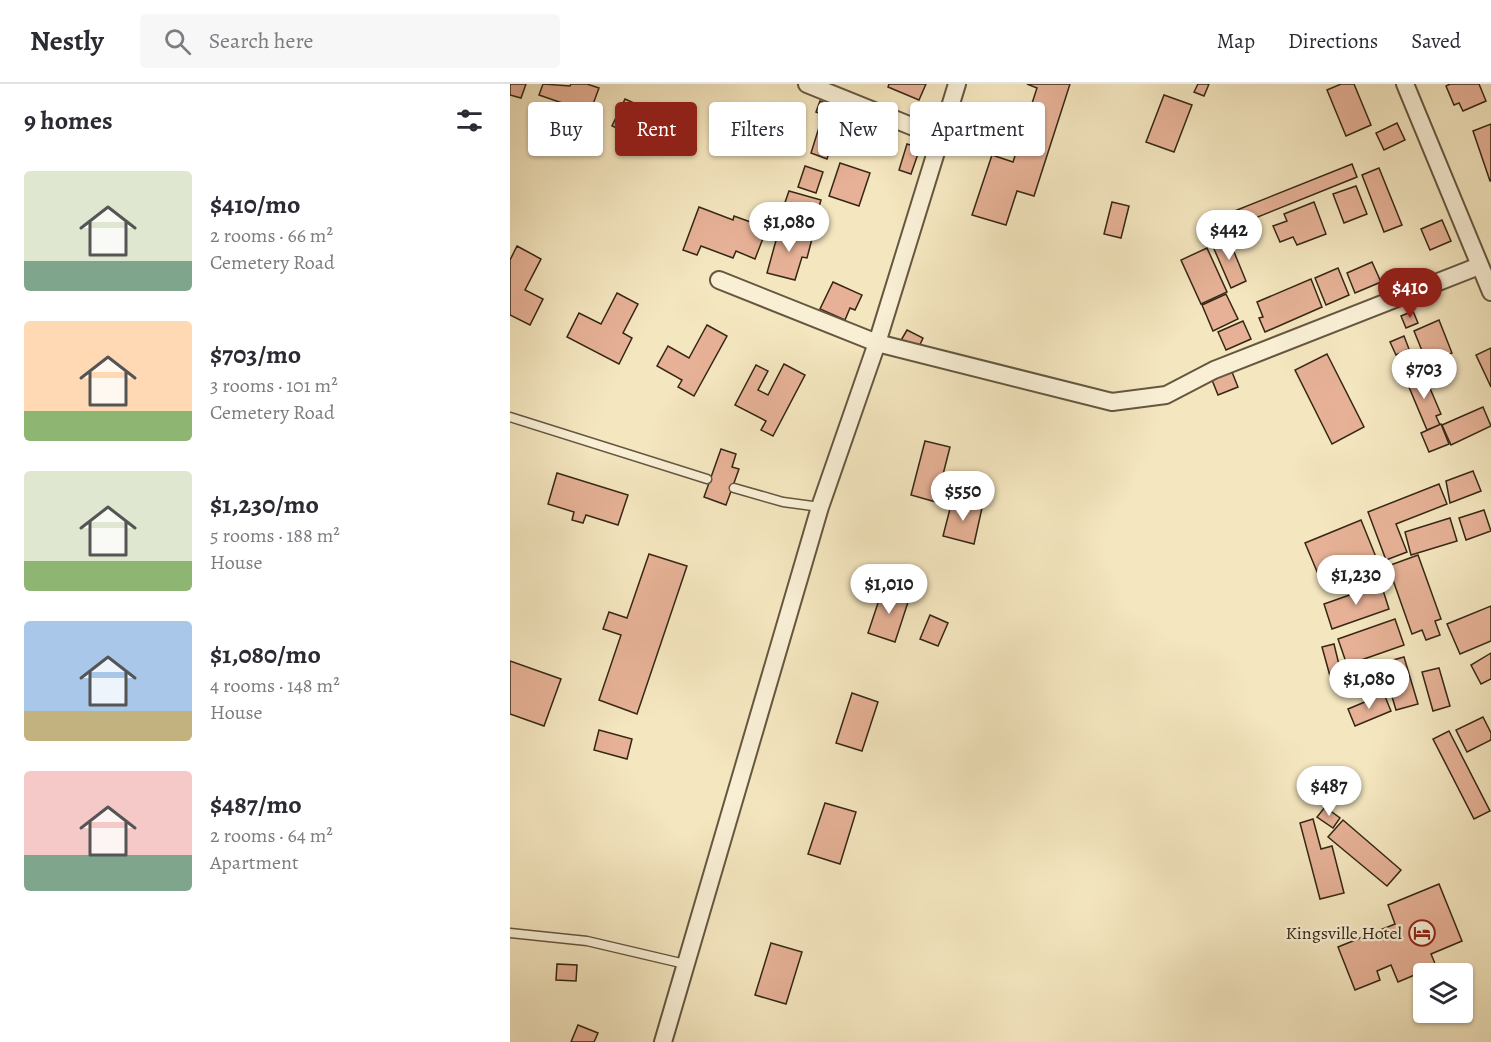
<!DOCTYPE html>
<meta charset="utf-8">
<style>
:root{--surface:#fff;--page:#f7f7f7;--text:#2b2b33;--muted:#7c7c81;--line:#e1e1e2;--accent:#8f2418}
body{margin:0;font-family:Alegreya,serif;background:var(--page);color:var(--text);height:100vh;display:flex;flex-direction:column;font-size:22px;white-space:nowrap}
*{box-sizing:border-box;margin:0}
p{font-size:20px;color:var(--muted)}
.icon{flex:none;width:33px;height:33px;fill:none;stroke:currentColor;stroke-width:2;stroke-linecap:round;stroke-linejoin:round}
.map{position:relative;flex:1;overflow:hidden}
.details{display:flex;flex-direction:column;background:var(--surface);width:510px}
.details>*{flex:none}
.hud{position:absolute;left:18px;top:18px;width:570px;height:54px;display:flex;gap:12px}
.controls{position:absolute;left:903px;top:879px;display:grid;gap:12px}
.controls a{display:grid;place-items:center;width:60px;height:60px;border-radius:6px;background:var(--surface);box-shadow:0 2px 4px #0004;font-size:30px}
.price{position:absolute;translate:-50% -51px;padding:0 14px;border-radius:21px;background:#fff;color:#222;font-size:20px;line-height:39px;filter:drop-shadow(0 2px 3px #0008)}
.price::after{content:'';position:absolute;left:50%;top:36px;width:18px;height:14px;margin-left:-9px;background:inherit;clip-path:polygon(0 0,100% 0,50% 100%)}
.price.selected{background:var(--accent);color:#fff}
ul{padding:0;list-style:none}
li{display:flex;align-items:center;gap:18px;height:150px;padding:0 24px}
li span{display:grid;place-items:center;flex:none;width:168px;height:120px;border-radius:6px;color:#555}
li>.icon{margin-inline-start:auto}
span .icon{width:72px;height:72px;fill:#fffc;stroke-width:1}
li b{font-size:26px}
h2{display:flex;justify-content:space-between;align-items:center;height:72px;padding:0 24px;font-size:26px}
.tag{padding:0 21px;border-radius:6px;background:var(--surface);box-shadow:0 2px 4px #0004;font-size:21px;line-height:54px}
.tag.selected{background:var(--accent);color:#fff}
header{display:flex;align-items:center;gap:36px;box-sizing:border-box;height:84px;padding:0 30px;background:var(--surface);border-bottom:2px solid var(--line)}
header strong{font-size:28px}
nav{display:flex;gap:33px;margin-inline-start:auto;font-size:21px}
.search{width:420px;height:54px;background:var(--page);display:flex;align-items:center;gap:15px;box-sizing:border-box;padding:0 21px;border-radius:6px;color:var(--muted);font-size:22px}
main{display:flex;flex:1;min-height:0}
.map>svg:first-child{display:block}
.building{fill:#e6b196;stroke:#352714;stroke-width:1.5}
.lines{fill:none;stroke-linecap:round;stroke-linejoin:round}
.lane-casing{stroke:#65573f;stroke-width:11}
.street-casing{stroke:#65573f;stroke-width:20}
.lane{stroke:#f8efd5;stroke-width:8}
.street{stroke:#f8efd5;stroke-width:16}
.labels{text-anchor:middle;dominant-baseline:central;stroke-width:4.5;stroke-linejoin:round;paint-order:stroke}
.poi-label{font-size:18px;fill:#352714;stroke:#f8efd5;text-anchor:end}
</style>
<header>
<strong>Nestly</strong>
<div class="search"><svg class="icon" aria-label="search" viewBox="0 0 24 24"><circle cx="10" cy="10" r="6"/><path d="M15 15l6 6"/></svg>Search here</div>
<nav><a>Map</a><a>Directions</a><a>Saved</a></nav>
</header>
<main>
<section class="details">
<h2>9 homes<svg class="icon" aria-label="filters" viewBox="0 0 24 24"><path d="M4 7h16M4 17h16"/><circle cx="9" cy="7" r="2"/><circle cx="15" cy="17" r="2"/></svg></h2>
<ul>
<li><span style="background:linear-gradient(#dfe7d0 75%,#7fa58c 0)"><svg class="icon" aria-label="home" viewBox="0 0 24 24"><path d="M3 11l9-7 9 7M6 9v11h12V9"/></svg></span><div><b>$410/mo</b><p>2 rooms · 66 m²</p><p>Cemetery Road</p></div></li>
<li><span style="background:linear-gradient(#ffd9b3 75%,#8fb573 0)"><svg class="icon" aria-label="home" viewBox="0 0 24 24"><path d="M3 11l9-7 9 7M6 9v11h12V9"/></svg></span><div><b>$703/mo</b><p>3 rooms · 101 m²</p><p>Cemetery Road</p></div></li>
<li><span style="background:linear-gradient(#dfe7d0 75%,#8fb573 0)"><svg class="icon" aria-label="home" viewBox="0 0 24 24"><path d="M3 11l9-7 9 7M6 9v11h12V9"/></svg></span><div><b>$1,230/mo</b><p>5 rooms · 188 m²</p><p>House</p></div></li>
<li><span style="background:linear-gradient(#a9c7e8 75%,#c2b280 0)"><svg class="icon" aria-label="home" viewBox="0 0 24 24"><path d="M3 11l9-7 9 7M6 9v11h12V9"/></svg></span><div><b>$1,080/mo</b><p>4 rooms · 148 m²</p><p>House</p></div></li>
<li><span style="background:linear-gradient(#f6c9c9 70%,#7fa58c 0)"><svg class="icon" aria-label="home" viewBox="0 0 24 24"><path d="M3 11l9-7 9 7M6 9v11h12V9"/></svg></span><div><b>$487/mo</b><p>2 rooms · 64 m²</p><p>Apartment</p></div></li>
</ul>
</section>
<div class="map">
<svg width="981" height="958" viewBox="0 0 981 958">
<rect width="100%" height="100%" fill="#f4e6bf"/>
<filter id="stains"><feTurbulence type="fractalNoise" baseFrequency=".00333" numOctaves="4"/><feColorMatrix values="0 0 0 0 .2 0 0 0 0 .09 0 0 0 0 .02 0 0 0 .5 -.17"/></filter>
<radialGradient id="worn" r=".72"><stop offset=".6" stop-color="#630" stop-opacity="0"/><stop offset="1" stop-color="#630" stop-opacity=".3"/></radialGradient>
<!-- building -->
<g class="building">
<path d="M0 0H16L11 14 0 11Z"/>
<path d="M33 0 60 2 61 0H77L89 4 73 47 51 40 58 21 29 11Z"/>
<path d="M379 0H416L409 16 378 3Z"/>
<path d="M517 0H560L524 112 507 107 496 141 462 131 482 71 503 78 527 4Z"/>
<path d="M688 0H699L694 12 684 8Z"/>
<path d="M831 0H844L861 41 836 52 817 6Z"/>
<path d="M940 0H969L976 17 953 27 949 19 944 21 936 2Z"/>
<path d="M654 11 682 21 664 68 636 58Z"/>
<path d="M115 15 179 44 166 71 102 42Z"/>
<path d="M310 17 340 28 336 39 306 28Z"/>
<path d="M213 28 264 46 255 70 205 52Z"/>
<path d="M311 37 335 45 331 56 324 53 317 75 301 69Z"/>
<path d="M887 39 895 56 874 66 866 49Z"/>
<path d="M981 40V97H980L963 47Z"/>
<path d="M397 60 410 64 401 90 389 86Z"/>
<path d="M330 79 360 89 349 122 319 112Z"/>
<path d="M842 80 847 93 698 153 692 140Z"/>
<path d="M295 82 313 88 306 109 288 103Z"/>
<path d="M869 84 892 141 874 148 852 91Z"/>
<path d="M846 102 857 130 834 139 823 110Z"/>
<path d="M279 107 311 116 305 137 272 127Z"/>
<path d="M602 118 619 122 611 154 594 150Z"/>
<path d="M804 118 816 150 787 161 783 153 770 158 763 142 777 137 774 130Z"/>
<path d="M189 123 223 136 224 132 257 144 245 175 226 167 223 174 191 162 187 171 173 166Z"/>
<path d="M932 136 941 157 920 166 911 145Z"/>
<path d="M270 142 303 151 297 174 292 173 285 196 257 189Z"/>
<path d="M717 151 736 197 721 204 701 158Z"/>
<path d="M7 162 31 175 15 206 33 215 20 241 0 231V176Z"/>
<path d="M697 164 717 208 691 220 671 176Z"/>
<path d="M862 178 871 198 845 209 837 189Z"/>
<path d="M828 184 839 211 816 221 805 194Z"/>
<path d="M801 195 812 223 755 248 749 234 753 233 747 218Z"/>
<path d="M323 198 352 211 345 226 340 224 335 236 310 225Z"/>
<path d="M107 209 128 220 113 249 122 254 109 280 57 253 69 229 91 240Z"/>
<path d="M716 210 728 235 703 247 692 221Z"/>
<path d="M903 227 908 239 896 244 891 232Z"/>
<path d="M929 236 942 269 917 279 904 247Z"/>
<path d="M733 237 741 255 716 266 708 248Z"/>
<path d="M197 241 217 252 184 312 168 303 172 296 147 282 158 262 179 274Z"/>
<path d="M397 246 413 254 407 267 390 258Z"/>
<path d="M894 252 899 265 886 271 880 258Z"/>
<path d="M981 264V303L966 271Z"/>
<path d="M817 270 854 343 822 360 785 286Z"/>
<path d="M903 272 908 282 893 288 889 278Z"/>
<path d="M274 280 295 291 263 352 251 346 256 337 225 321 246 281 258 287 248 306 258 311Z"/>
<path d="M722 288 728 303 708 311 702 296Z"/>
<path d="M913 288 931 330 926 332 930 341 917 346 896 296Z"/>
<path d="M973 323 981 342 941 361 932 341Z"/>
<path d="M931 340 939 360 919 368 911 349Z"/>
<path d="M415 357 440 363 426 418 401 411Z"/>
<path d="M211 365 226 370 222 383 229 385 216 421 194 413Z"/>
<path d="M963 387 971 407 940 419 936 397Z"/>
<path d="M47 389 118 411 108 441 76 431 73 439 62 436 64 428 38 420Z"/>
<path d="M929 400 937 420 886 440 897 468 876 476 858 428Z"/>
<path d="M442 417 472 424 464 460 433 452Z"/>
<path d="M974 426 981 447 956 456 949 434Z"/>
<path d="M940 434 947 457 901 471 895 448Z"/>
<path d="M851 436 866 473 811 497 795 459Z"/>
<path d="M139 470 177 482 127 630 89 616 111 551 93 545 99 528 117 534Z"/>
<path d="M908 471 931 535 925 537 930 551 916 556 912 546 902 550 878 482Z"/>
<path d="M871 500 879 525 822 545 814 520Z"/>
<path d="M373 504 400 512 385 558 358 549Z"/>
<path d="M981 522V557L950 570 937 540Z"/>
<path d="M420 531 438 539 428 562 410 555Z"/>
<path d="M885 535 894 561 837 581 828 555Z"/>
<path d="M824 560 831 589 820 592 812 563Z"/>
<path d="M981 569V595L971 600 961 581Z"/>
<path d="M894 573 908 620 886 626 872 579Z"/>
<path d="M0 577 51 595 34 642 0 630Z"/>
<path d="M929 584 940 622 923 627 912 588Z"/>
<path d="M342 609 368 618 352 667 326 659Z"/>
<path d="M874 610 881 627 845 642 838 625Z"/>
<path d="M973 633 981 649V656L957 668 946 646Z"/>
<path d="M89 646 122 655 117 675 84 666Z"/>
<path d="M939 647 980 727 964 735 923 655Z"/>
<path d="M315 719 346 728 330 780 298 770Z"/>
<path d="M815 723 830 734 823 744 807 733Z"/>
<path d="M803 735 811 765 822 762 834 809 810 815 790 739Z"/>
<path d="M833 736 891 786 877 802 818 753Z"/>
<path d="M929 800 952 857 921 870 926 882 888 898 881 881 867 887 870 896 845 906 828 863 885 840 878 821Z"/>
<path d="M261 859 292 868 276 920 245 911Z"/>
<path d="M47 880 67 881 66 897 46 896Z"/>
<path d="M68 941 88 949 84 958H61Z"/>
</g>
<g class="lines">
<!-- lane casing -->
<g class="lane-casing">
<g id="lane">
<path d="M0 333 197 395"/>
<path d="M224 404 273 418 310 423"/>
<path d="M0 849 77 857 175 880"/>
</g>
</g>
<!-- street casing -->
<g class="street-casing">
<g id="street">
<path d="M297 0 431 54"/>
<path d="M895 0 981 208"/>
<path d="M209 196 367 259 602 318 656 311 704 286 969 182"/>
<path d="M153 958 310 423 367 259 447 0"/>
</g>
</g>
<!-- lane -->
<use href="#lane" class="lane"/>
<!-- street -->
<use href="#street" class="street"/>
</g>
<!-- icons -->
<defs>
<g id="hotel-ring" transform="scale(1.35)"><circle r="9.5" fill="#f8efd5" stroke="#8f2418" stroke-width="1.5"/><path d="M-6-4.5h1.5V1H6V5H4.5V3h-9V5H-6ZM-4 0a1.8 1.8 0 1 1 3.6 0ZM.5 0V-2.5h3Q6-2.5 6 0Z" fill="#8f2418"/></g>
</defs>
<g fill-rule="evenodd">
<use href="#hotel-ring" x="912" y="849"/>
</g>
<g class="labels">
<!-- poi labels -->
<g class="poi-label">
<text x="892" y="849">Kingsville Hotel</text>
</g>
</g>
<rect width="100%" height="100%" filter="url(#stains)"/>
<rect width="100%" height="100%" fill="url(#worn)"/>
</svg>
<div class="controls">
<a><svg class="icon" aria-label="layers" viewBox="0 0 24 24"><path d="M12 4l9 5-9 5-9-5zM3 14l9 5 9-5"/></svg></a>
</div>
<b class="price" style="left:279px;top:169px">$1,080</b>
<b class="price" style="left:719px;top:177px">$442</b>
<b class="price selected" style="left:900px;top:235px">$410</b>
<b class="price" style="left:914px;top:316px">$703</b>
<b class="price" style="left:453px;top:438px">$550</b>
<b class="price" style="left:846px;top:522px">$1,230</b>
<b class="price" style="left:379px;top:531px">$1,010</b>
<b class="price" style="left:859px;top:626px">$1,080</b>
<b class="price" style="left:819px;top:733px">$487</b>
<div class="hud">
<a class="tag">Buy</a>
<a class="tag selected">Rent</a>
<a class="tag">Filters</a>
<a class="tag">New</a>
<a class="tag">Apartment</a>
</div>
</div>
</main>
